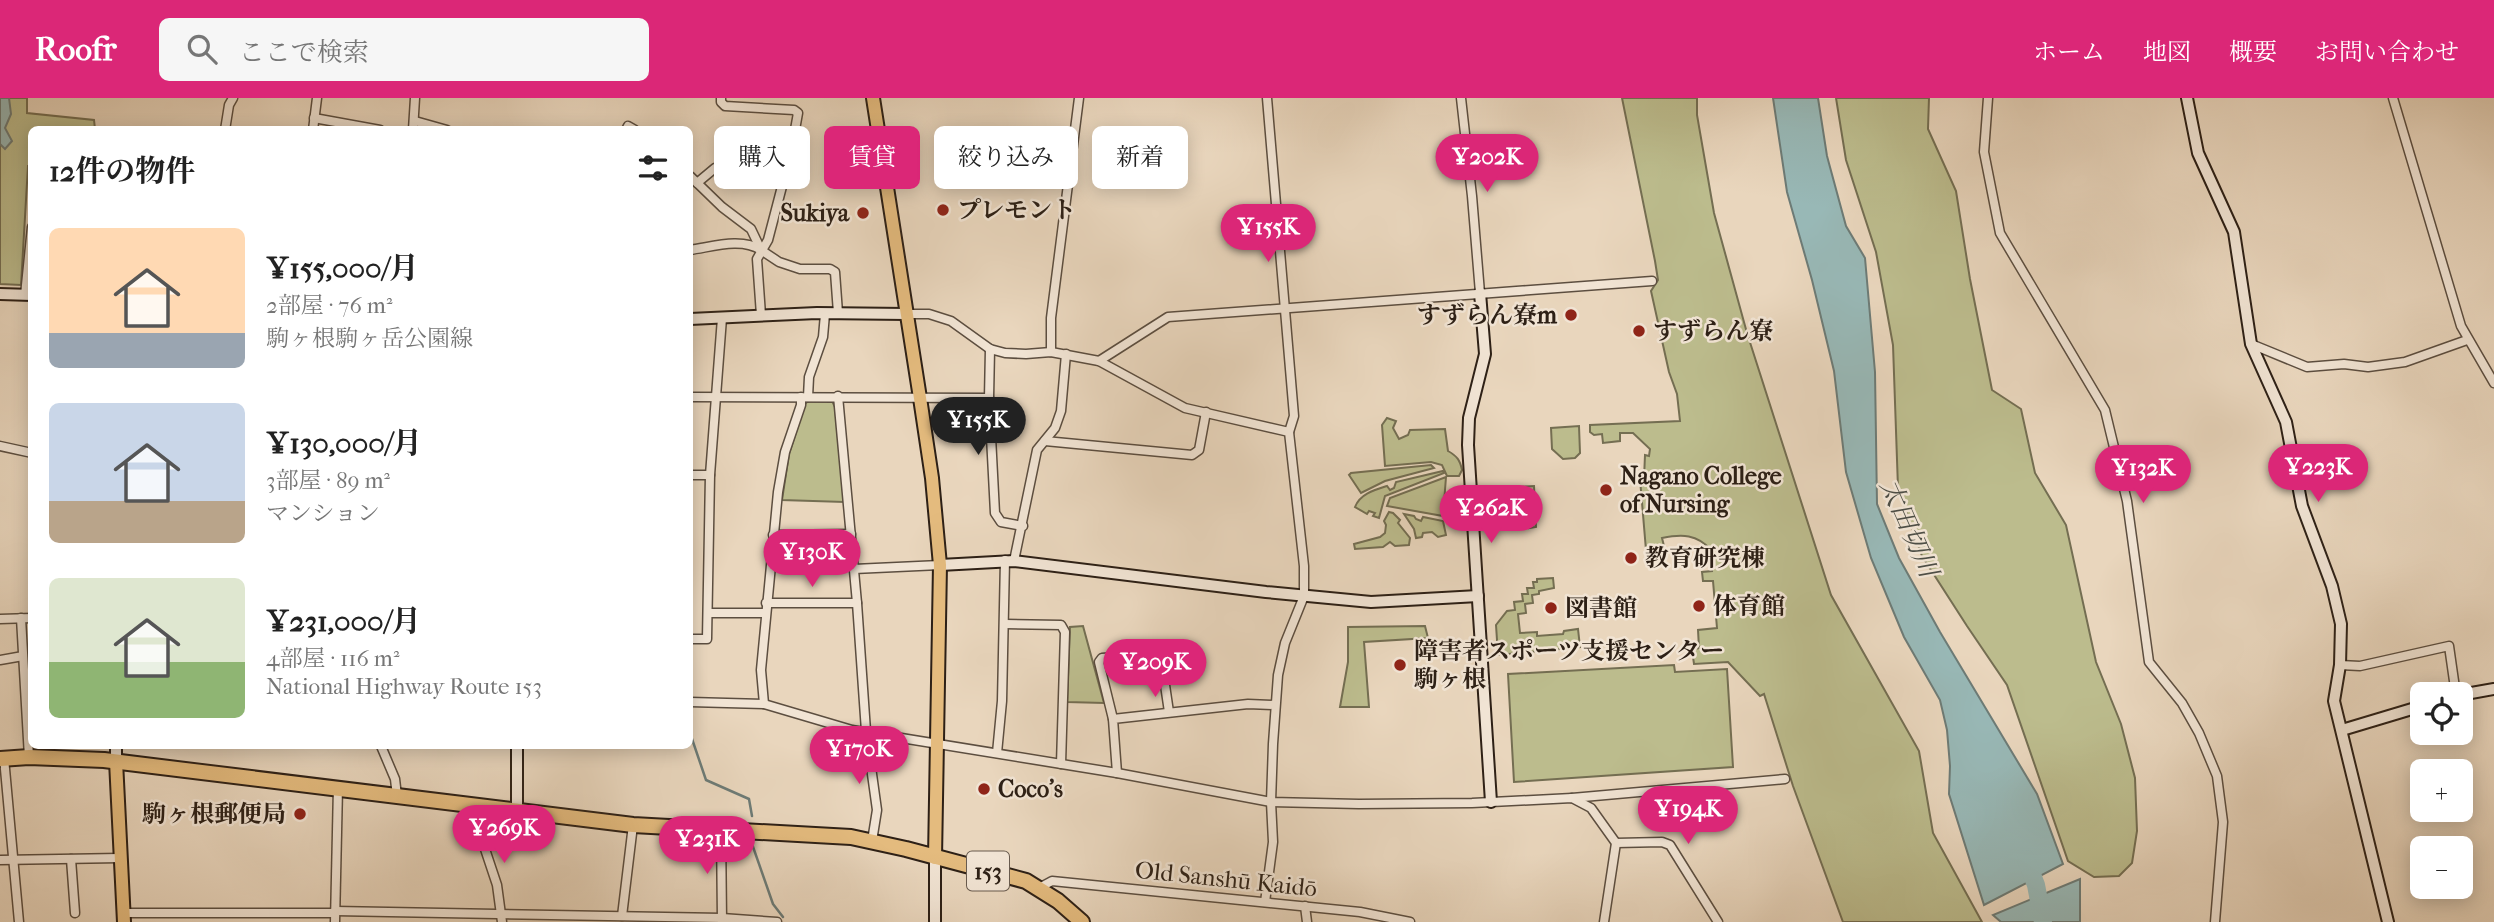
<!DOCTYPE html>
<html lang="ja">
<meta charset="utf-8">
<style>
:root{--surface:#fff;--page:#f6f6f6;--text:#222;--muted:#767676;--accent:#db2777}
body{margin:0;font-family:"IM FELL French Canon","Noto Serif JP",serif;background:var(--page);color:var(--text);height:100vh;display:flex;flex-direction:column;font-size:26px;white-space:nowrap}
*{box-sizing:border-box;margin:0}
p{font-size:23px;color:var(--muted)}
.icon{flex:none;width:38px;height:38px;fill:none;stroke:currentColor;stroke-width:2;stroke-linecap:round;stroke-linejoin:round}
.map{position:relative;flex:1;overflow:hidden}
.details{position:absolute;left:28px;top:28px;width:665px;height:623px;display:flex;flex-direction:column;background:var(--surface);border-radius:10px;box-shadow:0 4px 18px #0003}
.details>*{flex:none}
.guide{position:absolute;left:714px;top:28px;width:665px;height:63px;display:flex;gap:14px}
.controls{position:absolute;left:2410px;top:584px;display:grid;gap:14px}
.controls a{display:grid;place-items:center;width:63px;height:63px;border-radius:10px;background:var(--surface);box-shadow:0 4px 18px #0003;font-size:35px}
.price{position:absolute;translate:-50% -60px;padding:0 16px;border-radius:24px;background:var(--accent);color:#fff;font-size:23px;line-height:46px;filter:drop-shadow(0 2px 4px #0008)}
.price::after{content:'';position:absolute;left:50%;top:42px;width:21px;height:16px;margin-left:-10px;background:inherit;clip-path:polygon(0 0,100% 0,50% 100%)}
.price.active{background:#222;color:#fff}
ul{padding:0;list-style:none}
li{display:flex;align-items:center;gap:21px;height:175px;padding:0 21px}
li span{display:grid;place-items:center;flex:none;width:196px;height:140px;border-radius:10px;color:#555}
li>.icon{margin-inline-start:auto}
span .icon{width:84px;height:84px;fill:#fffc;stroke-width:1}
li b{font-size:30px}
h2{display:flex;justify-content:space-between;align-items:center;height:84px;padding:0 21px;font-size:30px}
.pill{padding:0 24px;border-radius:10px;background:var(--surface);box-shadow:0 4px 18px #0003;font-size:24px;line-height:63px}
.pill.active{background:var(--accent);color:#fff}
header{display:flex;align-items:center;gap:42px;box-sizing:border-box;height:98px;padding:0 35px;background:var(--accent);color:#fff}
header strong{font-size:33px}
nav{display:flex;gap:38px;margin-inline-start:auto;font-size:24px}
.search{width:490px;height:63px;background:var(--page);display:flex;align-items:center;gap:18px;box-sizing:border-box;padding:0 24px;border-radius:10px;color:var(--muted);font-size:26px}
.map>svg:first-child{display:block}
.green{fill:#bcbc8d;stroke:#746e52;stroke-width:2}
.water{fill:#98b8b6;stroke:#6d7b76;stroke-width:2}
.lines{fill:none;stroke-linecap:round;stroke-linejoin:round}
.stream{stroke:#6d7b76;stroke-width:2.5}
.river{stroke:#98b8b6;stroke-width:18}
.street-casing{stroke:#5c4e40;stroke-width:11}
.secondary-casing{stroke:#2d2016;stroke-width:14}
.primary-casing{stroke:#2d2016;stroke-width:16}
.highway-casing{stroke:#2d2016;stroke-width:18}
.street{stroke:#f1e4d4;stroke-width:8}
.secondary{stroke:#f1e4d4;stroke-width:10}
.primary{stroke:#e4bb7e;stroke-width:12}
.highway{stroke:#e4bb7e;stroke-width:14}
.poi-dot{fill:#8f2418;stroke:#f1e4d4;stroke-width:2.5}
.labels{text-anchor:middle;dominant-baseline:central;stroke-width:5;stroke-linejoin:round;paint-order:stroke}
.shield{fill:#f1e4d4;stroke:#685b4f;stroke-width:2}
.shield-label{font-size:23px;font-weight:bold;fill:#2d2016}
.poi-label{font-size:24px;font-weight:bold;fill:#2d2016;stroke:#f1e4d4;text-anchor:start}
.street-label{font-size:24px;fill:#2d2016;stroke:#f1e4d4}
.water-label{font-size:26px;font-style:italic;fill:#4d4e46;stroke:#f1e4d4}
</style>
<header>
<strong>Roofr</strong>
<div class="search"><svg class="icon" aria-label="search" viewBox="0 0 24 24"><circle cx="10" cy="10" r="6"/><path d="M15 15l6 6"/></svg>ここで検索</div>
<nav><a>ホーム</a><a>地図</a><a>概要</a><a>お問い合わせ</a></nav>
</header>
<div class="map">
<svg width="2494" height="824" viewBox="0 0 2494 824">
<rect width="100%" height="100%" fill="#e9d6bd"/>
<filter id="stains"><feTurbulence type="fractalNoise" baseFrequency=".00286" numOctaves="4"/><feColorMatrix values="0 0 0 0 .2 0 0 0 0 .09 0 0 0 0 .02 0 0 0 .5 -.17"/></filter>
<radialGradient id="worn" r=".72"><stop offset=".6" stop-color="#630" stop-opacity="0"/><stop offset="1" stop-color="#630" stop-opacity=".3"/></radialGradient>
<!-- green -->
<g class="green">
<path d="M0 0H27V15L94 22 95 31 32 32 31 68H28L21 187 0 186Z"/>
<path d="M1622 0H1697V17L1714 115 1747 235 1831 497 1919 653 1933 735 1982 824H1843L1793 688 1764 596 1760 598 1728 564 1694 566 1692 552 1699 550 1698 532 1717 530 1713 483H1703L1702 474 1712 473 1711 462 1706 456 1711 452C1697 436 1682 436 1662 440L1664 448 1657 452H1646L1640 381H1644L1645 357 1649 358 1650 351 1633 335H1620V343L1603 345 1602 336 1594 337 1590 334V327L1680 323 1677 296 1669 274 1651 193 1658 182 1655 163Z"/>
<path d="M1836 0H1929L1928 31 1956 93 1970 181 1992 292 2021 311 2035 375 2066 427 2096 564 2121 626 2135 680 2137 733 2132 765 2119 778 2094 779 2068 763 2007 587 1967 528 1922 458 1898 390 1893 247 1876 154 1846 62Z"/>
<path d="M808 303H832L835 309 844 404 782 402 789 356 805 306Z"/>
<path d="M1387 320 1396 323 1393 330 1399 341 1408 337 1410 332 1445 331 1448 353C1457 358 1460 362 1462 372L1459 378H1447L1442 367 1431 364 1385 368 1382 327Z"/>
<path d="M1579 328 1580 355 1575 360 1563 361 1552 351 1551 330Z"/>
<path d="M1431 367 1434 370 1385 383 1361 395 1349 377 1351 375Z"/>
<path d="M1443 373 1444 375 1385 398 1379 420 1373 418 1375 415 1369 413 1367 416 1355 409C1360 396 1374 392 1387 388L1390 392 1394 390 1396 384Z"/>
<path d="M1446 379 1443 418 1387 408 1390 400Z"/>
<path d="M1534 388 1536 429 1529 430 1527 412 1506 413 1505 405H1499V399L1515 398V389Z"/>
<path d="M1389 414 1393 415 1400 422 1398 425 1410 440 1409 447 1395 448 1390 444 1383 449 1355 451 1354 446 1380 439 1385 435 1386 427 1384 423Z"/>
<path d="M1404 416 1414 418 1416 421 1421 423 1423 419 1443 423 1446 437 1438 439 1432 434 1423 435 1422 439 1416 440 1414 431Z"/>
<path d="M1553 480 1554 490 1539 493V496L1532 497 1533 505 1525 506 1526 515 1518 516 1520 535 1537 534V538L1563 536 1564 533 1578 531 1580 549 1498 557 1496 527 1507 513 1515 512 1514 504 1523 503 1522 496H1528L1527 490H1534L1533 484H1537V481Z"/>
<path d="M1083 528 1104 605 1067 604 1070 529Z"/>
<path d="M1425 528 1428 540 1364 544 1369 609H1340L1348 564V529Z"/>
<path d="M1674 567 1675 574 1727 571 1733 669 1514 684 1508 576Z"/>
</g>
<!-- water -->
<g class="water">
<path d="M0 0H9L11 16 5 30 12 43 5 51 0 46Z"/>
<path d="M1773 0H1818L1827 58 1846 128 1865 160 1875 274 1877 406 1899 460 1940 534 2037 696 2063 766 1984 807 1949 696 1950 668 1947 632 1940 602 1904 539 1871 460 1846 374 1834 273 1812 182 1787 94Z"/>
<path d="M2080 781V824H2001L1993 817Z"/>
</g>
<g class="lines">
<!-- stream -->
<g class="stream">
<path d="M690 635 706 682 749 701 752 718"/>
<path d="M751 743 773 806 783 819"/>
</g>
<!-- river -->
<path class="river" d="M2026 761 2036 787 2043 824"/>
<!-- street casing -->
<g class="street-casing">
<g id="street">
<path d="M721 0V4L725 8 794 12 798 15 791 54 768 142 757 161 761 217"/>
<path d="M1267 0 1294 318 1289 334"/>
<path d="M1461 0 1472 98 1480 195"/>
<path d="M1988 0 1984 54 2000 135 2105 312 2127 403 2149 564 2182 605 2199 635 2217 678 2223 724 2215 824"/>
<path d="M2393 0 2461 228 2494 285"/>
<path d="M314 20 380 32"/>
<path d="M415 23 447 32"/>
<path d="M225 32 229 7 233 0"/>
<path d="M313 32 317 0"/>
<path d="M413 32 415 0"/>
<path d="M626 32 628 28 635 32"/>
<path d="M690 78 722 109 751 131 761 152 779 164 800 171H830L835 174 838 215"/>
<path d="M697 85 715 70 785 78"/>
<path d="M690 152C712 149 741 139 761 152"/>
<path d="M25 197 32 129"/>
<path d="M907 216H929L951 223 990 251 1005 255 1026 256 1051 254 1099 263 1185 310 1289 334 1304 468V498L1285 545 1278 577 1273 646 1271 704 1273 744 1265 804"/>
<path d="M2251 246 2307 269 2344 266 2368 269 2405 264 2467 242"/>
<path d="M990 251 989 300 995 415 1001 424 1023 428"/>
<path d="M1051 254V220L1079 0"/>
<path d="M1099 263 1168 219 1652 183"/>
<path d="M838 298 857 505 866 633 877 712 872 743"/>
<path d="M690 299 989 300"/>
<path d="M808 299 809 279 823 239 825 216"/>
<path d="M1045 343 1192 357 1199 352 1206 314"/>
<path d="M0 348 32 355"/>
<path d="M690 377H710"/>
<path d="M773 437 851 436"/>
<path d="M1014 463 1037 352 1055 330 1061 313 1066 256"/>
<path d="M854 471 940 467"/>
<path d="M766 505H857"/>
<path d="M708 515H765"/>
<path d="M21 520 29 659"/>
<path d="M0 521 32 520"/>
<path d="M1005 526 1061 527 1065 534 1061 666"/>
<path d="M690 541H707L710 377 722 220"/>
<path d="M0 562 23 558"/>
<path d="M2340 567 2360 568 2449 548 2456 597"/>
<path d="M690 604 764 606 852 632 1117 675 1271 704 1359 706 1472 705 1572 700 1591 710 1616 745 1604 824"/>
<path d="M764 606 761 572 778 394 785 354 801 307V299"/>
<path d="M1113 621 1099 564 1102 560 1156 556 1161 560 1169 614"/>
<path d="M381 648 395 681 397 698"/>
<path d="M997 655 1002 603 1005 462"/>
<path d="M4 660 19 824"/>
<path d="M1117 675 1113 621 1248 606 1275 607"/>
<path d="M1572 700 1785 681"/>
<path d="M485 710V751L497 787 502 824"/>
<path d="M721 731 722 823"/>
<path d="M1616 745 1662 744 1670 747 1718 824"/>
<path d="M71 761 75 815"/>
<path d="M0 762 120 760"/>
<path d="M1039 790 1052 783 1360 814 1410 824"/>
<path d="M1305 808 1307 824"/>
<path d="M335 813 722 820 777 824"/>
<path d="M123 815H335"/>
<path d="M622 818 633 727"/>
<path d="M335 824 338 689"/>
</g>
</g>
<!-- secondary casing -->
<g class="secondary-casing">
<g id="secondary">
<path d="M2187 0 2198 55 2234 134 2251 246 2286 324 2302 408 2332 488 2341 526 2340 567 2334 603 2388 824"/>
<path d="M1480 195 1485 256 1469 320 1468 347 1491 704"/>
<path d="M0 196 32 197"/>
<path d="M690 221 817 215 907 216"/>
<path d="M940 467 1014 463 1266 494 1371 504 1478 498"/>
<path d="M2460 597 2494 591"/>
<path d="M2342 632 2422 608"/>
<path d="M116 648V663"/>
<path d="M517 713V648"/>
<path d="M935 824V760"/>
</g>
</g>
<!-- primary casing -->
<g class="primary-casing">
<g id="primary">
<path d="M873 0 920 300 932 380 940 467 935 760"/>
<path d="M116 663 124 824"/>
</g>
</g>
<!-- highway casing -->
<g class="highway-casing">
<path id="highway" d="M0 661 29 659 104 662 633 727 851 739 906 751 1026 783 1058 803 1082 824"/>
</g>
<!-- street -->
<use href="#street" class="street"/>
<!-- secondary -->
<use href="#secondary" class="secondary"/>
<!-- primary -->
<use href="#primary" class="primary"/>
<!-- highway -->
<use href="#highway" class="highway"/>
</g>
<!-- markers -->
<g class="poi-dot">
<circle cx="943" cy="112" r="7"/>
<circle cx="863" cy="115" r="7"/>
<circle cx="1571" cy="217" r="7"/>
<circle cx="1639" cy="233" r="7"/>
<circle cx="1606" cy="392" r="7"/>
<circle cx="1631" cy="460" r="7"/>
<circle cx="1699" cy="508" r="7"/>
<circle cx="1551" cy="510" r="7"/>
<circle cx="1400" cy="567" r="7"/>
<circle cx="984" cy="691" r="7"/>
<circle cx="300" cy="716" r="7"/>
</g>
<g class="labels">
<!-- shield labels -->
<rect class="shield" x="967" y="753.5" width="42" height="39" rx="5"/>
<g class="shield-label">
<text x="988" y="773">153</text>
</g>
<!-- poi labels -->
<g class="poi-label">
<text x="957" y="112">プレモント</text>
<text x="849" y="115" text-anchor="end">Sukiya</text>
<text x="1557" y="217" text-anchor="end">すずらん寮m</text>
<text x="1653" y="233">すずらん寮</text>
<text x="1620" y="378">Nagano College<tspan x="1620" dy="28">of Nursing</tspan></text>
<text x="1645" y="460">教育研究棟</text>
<text x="1713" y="508">体育館</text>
<text x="1565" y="510">図書館</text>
<text x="1414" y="553">障害者スポーツ支援センター<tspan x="1414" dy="28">駒ヶ根</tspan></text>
<text x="998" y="691">Coco's</text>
<text x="286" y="716" text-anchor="end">駒ヶ根郵便局</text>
</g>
<!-- street labels -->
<g class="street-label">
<text transform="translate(1226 781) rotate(6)">Old Sanshū Kaidō</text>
</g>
<!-- water labels -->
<g class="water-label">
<text transform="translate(1909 430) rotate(66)">太田切川</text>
</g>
</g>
<rect width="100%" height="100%" filter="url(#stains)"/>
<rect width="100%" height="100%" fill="url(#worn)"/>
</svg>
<div class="controls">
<a><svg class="icon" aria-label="locate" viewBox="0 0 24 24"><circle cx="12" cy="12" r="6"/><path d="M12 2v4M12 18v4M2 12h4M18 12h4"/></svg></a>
<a>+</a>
<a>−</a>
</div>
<b class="price" style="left:1487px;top:96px">¥202K</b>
<b class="price" style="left:1268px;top:166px">¥155K</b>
<b class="price active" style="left:978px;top:359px">¥155K</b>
<b class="price" style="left:2318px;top:406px">¥223K</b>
<b class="price" style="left:2143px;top:407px">¥132K</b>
<b class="price" style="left:1491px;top:447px">¥262K</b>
<b class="price" style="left:812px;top:491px">¥130K</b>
<b class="price" style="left:1155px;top:601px">¥209K</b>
<b class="price" style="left:859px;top:688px">¥170K</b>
<b class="price" style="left:1688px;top:748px">¥194K</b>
<b class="price" style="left:504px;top:767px">¥269K</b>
<b class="price" style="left:707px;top:778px">¥231K</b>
<div class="guide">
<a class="pill">購入</a>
<a class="pill active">賃貸</a>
<a class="pill">絞り込み</a>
<a class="pill">新着</a>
</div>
<section class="details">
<h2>12件の物件<svg class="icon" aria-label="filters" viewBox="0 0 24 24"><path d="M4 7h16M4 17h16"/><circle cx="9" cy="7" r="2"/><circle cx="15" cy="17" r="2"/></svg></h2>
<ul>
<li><span style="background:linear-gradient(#ffd9b3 75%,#9aa5b1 0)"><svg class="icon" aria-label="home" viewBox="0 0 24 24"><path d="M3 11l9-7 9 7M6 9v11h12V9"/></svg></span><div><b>¥155,000/月</b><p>2部屋 · 76 m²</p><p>駒ヶ根駒ヶ岳公園線</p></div></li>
<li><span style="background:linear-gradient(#c9d6e8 70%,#b9a48a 0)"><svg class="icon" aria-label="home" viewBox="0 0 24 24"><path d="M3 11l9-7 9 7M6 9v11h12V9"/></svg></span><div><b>¥130,000/月</b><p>3部屋 · 89 m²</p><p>マンション</p></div></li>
<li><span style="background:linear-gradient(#dfe7d0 60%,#8fb573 0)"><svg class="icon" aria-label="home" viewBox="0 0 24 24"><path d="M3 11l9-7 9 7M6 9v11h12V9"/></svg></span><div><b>¥231,000/月</b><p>4部屋 · 116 m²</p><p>National Highway Route 153</p></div></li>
</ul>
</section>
</div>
